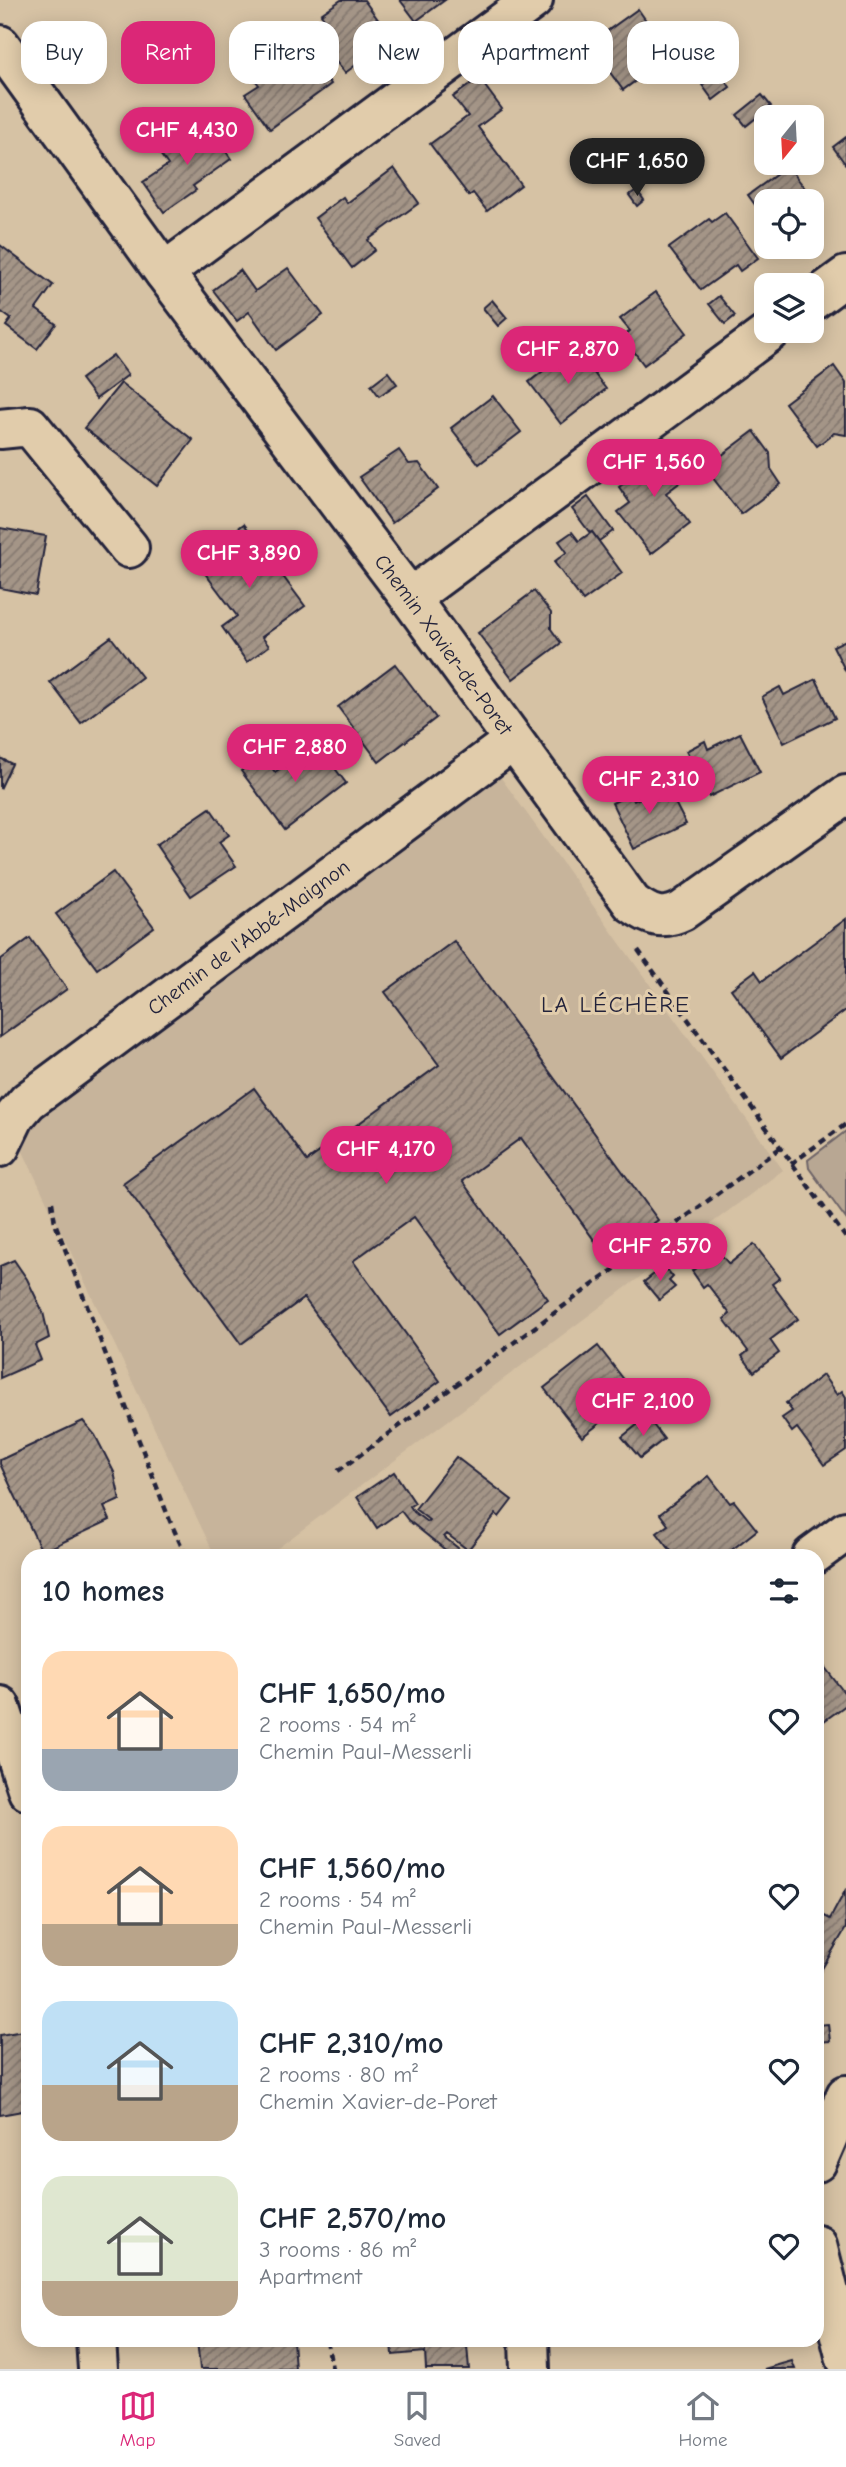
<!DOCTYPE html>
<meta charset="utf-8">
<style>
:root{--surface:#fff;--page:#f6f6f7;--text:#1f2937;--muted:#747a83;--line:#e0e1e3;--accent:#db2777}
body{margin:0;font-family:"Comic Neue",sans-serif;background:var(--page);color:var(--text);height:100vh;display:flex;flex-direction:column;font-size:26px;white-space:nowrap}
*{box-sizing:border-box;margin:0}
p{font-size:23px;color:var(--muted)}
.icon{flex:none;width:38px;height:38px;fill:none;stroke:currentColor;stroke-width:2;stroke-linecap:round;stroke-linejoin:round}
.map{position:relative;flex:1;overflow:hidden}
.side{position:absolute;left:21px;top:1549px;width:803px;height:798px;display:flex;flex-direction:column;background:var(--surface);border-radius:21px;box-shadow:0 4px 18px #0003}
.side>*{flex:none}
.hud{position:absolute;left:21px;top:21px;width:805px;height:63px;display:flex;gap:14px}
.needle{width:46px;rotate:198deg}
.tools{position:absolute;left:754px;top:105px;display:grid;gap:14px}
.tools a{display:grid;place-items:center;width:70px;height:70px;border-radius:14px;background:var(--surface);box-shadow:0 4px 18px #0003;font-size:35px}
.price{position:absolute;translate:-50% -60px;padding:0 16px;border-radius:24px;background:var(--accent);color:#fff;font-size:23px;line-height:46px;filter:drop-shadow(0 2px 4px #0008)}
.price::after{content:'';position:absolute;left:50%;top:42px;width:21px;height:16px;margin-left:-10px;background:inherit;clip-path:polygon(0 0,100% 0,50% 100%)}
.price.current{background:#222;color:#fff}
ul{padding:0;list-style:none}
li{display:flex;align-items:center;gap:21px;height:175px;padding:0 21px}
li span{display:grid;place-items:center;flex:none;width:196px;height:140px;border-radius:21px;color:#555}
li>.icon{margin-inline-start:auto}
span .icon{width:84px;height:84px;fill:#fffc;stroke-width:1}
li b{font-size:30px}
h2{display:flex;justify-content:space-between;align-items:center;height:84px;padding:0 21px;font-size:30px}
.chip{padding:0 24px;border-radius:21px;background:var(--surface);box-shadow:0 4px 18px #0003;font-size:24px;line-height:63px}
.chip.current{background:var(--accent);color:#fff}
.menu{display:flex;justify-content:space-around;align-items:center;height:98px;border-top:2px solid var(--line);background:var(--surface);font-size:19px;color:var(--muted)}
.menu a{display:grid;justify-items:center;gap:4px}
.menu .current{color:var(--accent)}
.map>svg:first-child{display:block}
.built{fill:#c7b49b}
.green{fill:#b8a793;stroke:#6d6467;stroke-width:2}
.building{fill:url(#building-hatch);stroke:#22223b;stroke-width:2}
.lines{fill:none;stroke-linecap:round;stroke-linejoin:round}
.street-casing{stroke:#22223b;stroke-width:44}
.path{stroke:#22223b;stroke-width:4.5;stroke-dasharray:7 5;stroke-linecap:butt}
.street{stroke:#e1ccab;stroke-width:38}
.labels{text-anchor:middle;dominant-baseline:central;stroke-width:6;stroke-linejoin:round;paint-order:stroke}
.street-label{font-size:21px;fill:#22223b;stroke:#e1ccab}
.neighbourhood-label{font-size:23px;letter-spacing:2px;fill:#22223b;stroke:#e1ccab}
</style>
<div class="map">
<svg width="846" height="2369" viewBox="0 0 846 2369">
<defs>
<pattern id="building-hatch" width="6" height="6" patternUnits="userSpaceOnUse" patternTransform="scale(1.75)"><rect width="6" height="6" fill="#a49587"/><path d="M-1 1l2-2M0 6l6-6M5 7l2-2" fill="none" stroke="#857970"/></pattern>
</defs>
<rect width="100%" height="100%" fill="#d6c2a4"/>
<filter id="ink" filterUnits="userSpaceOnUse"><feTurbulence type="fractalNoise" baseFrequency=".0143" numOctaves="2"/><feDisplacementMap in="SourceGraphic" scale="14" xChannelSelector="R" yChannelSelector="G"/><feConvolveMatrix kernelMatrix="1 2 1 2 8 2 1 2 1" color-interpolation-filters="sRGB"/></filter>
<g filter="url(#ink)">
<!-- built -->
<path class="built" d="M494 768 783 1170 267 1556H215L18 1141 25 1115Z"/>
<!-- green -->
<path class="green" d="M846 1131V1219L809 1168 808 1160Z"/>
<!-- building -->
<g class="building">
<path d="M341 0H364L392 39 345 73 319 41 333 31 321 14Z"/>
<path d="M400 0H445L416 21Z"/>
<path d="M638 9 654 32 653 41 666 59 623 90 589 44Z"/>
<path d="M281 46 291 60 306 49 331 84 270 129 245 94 259 85 248 71Z"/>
<path d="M719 72 730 87 713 100 702 85Z"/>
<path d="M479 78 502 109 478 127 521 185 487 211 473 193 469 196 430 144 468 116 453 97Z"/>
<path d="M762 95 771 106 746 126 737 115Z"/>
<path d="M206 122 231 159 193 186 196 190 164 212 143 182 168 165 160 154Z"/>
<path d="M846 137V165L833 147Z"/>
<path d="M788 166 820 208 812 214V201H766V220L748 195Z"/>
<path d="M394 168 419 203 368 240 375 250 352 268 315 218 343 197 347 203Z"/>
<path d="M637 190 644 200 637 206 629 195Z"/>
<path d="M725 213 758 258 740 271 736 265 701 290 669 248 709 219 712 222Z"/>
<path d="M0 245 53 285 36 309 56 324 37 349 6 326 11 319 0 311Z"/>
<path d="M288 268 323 315 276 350 249 312 237 321 213 290 240 270 255 291Z"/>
<path d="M656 292 687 333 644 365 623 337 630 331 620 319Z"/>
<path d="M719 296 735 316 725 324 709 304Z"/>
<path d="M492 300 507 318 498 326 483 308Z"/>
<path d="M574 347 606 389 561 424 529 382Z"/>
<path d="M113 355 128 375 96 399 81 379Z"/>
<path d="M834 366 846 383V435L834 433 817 446 785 403Z"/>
<path d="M388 372 397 384 379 396 371 385Z"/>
<path d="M121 383 193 440 157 486 84 428Z"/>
<path d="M493 396 521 432 479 464 451 428Z"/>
<path d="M754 431 770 453 771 469 781 484 741 514 705 468Z"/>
<path d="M665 443 690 475 666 493 690 524 651 554 618 512 630 503 619 487 630 479 626 473Z"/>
<path d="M399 450 409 464 419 463 438 489 392 523 359 477Z"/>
<path d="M588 497 613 531 599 541 592 532 590 533 572 509Z"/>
<path d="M244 524 305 606 262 637 269 646 247 662 222 627 237 616 195 560Z"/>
<path d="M0 528 46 536 36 595 0 588Z"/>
<path d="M572 532 579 541 592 532 622 573 583 601 554 562 567 552 559 541Z"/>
<path d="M534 591 551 613V629L561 643 513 679 478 633Z"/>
<path d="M111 637 142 677 81 723 50 682Z"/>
<path d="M846 640V672L833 646Z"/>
<path d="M395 664 436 718 379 762 338 707Z"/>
<path d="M816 679 835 718 784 743 762 697 780 687 784 695Z"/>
<path d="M740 733 760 772 709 797 686 751 705 741 708 749Z"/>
<path d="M315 742 346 783 285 830 241 771 262 754 275 772Z"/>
<path d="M0 758 12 764 0 789Z"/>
<path d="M666 785 686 824 634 849 612 803 631 794 634 801Z"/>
<path d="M210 808 229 835 219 842 236 866 191 896 156 845Z"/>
<path d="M113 872 154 927 97 969 56 914Z"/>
<path d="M846 919V1010L781 1058 731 989 755 971 762 981Z"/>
<path d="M30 938 67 989 0 1037V960Z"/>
<path d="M454 941 658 1220 607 1258 521 1138 462 1181 548 1299 500 1334 414 1217 353 1261 440 1381 391 1417 304 1298 241 1344 123 1183 254 1088 307 1161 439 1065 385 992Z"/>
<path d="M754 1244 780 1278 772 1284 798 1319 770 1340 779 1353 754 1372 742 1356 748 1351 724 1319 730 1314 707 1284 703 1287 692 1271 718 1251 729 1264Z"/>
<path d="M14 1260 27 1279 43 1312 49 1338 35 1345 41 1360 0 1378V1266Z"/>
<path d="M664 1266 673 1277 669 1281 675 1287 659 1300 644 1282Z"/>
<path d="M598 1346 636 1395 582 1437 544 1388Z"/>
<path d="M823 1375 837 1395 842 1391 846 1397V1450L824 1465 797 1428 792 1432 782 1418 792 1411 786 1403Z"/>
<path d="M647 1417 664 1439 640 1458 622 1437Z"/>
<path d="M83 1421 95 1435 114 1472 120 1500 104 1507 110 1520 42 1552 0 1464V1460Z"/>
<path d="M456 1457 512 1500 499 1517 496 1514 468 1550 447 1534 444 1537 458 1548 464 1556H453L408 1520 401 1511 377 1528 357 1497 394 1472 415 1503 410 1506 414 1512 427 1522 429 1520 415 1509Z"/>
<path d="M709 1476 730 1503 734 1501 757 1530 724 1556H675L657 1533 668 1525 660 1514Z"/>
<path d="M817 1657 846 1695V1705L817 1726Z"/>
<path d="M845 1891 846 1928 817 1977V1912L830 1919Z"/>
<path d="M828 2024 830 2041 817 2042V2025Z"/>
<path d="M23 2031 28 2058V2110L0 2115V2035Z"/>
<path d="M197 2340H293L295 2369H200Z"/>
<path d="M392 2340H475L467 2346 469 2369H426L425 2352 393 2355Z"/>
<path d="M792 2361 795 2369H764Z"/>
</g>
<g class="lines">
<!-- street casing -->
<g class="street-casing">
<g id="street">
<path id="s1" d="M0 45 164 272 410 598 632 903C650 916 662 921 682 911L846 795"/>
<path d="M164 272 533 0"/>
<path d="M812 301 846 276"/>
<path d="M0 429 30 426 129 548"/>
<path d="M410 598 771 331"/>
<path id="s2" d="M0 1147 15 1116 28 1101 513 741"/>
<path d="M812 1556 846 1531"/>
<path d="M0 1706 28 1791"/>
<path d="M817 2162 846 2095"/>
<path d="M817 2245 846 2359"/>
<path d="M96 2340 98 2369"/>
<path d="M529 2340 530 2369"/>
</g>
</g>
<!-- path -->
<g class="path">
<path d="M638 950 846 1238"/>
<path d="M791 1164 846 1124"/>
<path d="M52 1202 55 1223 170 1521 186 1556"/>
<path d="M338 1471 780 1148"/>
<path d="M327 2340 332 2369"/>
</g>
<!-- street -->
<use href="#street" class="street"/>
</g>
</g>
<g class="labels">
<!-- street labels -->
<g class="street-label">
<text stroke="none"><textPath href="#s1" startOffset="746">Chemin Xavier-de-Poret</textPath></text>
<text stroke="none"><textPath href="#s2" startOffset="329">Chemin de l'Abbé-Maignon</textPath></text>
</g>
<!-- neighbourhood labels -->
<g class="neighbourhood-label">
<text x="616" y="1004">LA LÉCHÈRE</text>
</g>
</g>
</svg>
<div class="tools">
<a><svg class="needle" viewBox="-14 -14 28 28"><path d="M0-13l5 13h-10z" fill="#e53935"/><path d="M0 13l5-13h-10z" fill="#747a83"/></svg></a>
<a><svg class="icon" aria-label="locate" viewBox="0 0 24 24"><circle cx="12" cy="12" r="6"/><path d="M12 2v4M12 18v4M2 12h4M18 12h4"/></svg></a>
<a><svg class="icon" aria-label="layers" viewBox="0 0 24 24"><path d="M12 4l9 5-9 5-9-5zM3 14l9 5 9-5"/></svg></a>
</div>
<b class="price" style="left:187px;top:167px">CHF 4,430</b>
<b class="price current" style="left:637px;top:198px">CHF 1,650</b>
<b class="price" style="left:568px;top:386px">CHF 2,870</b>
<b class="price" style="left:654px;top:499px">CHF 1,560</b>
<b class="price" style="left:249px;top:590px">CHF 3,890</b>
<b class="price" style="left:295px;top:784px">CHF 2,880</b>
<b class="price" style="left:649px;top:816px">CHF 2,310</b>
<b class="price" style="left:386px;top:1186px">CHF 4,170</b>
<b class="price" style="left:660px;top:1283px">CHF 2,570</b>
<b class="price" style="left:643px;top:1438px">CHF 2,100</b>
<div class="hud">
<a class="chip">Buy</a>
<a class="chip current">Rent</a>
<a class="chip">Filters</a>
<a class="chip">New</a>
<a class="chip">Apartment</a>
<a class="chip">House</a>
</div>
<section class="side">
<h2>10 homes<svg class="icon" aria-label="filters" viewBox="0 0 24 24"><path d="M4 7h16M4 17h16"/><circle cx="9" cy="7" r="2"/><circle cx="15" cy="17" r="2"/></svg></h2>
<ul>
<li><span style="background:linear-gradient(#ffd9b3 70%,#9aa5b1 0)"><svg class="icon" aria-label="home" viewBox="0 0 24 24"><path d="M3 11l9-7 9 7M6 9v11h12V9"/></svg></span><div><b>CHF 1,650/mo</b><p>2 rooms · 54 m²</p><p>Chemin Paul-Messerli</p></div><svg class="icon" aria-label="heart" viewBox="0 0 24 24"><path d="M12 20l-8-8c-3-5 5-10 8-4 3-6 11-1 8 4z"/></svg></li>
<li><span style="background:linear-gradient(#ffd9b3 70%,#b9a48a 0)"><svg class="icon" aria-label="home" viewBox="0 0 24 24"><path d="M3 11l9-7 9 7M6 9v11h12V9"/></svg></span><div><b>CHF 1,560/mo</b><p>2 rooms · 54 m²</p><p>Chemin Paul-Messerli</p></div><svg class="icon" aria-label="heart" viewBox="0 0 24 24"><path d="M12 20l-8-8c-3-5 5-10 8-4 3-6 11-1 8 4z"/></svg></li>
<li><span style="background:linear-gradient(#bfe0f5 60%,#b9a48a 0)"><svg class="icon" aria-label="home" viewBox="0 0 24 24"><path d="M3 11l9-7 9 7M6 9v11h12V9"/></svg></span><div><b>CHF 2,310/mo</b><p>2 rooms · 80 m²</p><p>Chemin Xavier-de-Poret</p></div><svg class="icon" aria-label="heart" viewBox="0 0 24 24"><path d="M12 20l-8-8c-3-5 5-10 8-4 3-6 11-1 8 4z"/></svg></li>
<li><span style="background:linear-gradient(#dfe7d0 75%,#b9a48a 0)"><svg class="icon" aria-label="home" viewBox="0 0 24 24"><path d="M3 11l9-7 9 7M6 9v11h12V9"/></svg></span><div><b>CHF 2,570/mo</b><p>3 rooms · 86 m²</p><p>Apartment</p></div><svg class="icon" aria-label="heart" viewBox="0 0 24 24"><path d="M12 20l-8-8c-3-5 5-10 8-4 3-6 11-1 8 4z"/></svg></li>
</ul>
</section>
</div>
<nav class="menu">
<a class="current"><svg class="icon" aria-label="map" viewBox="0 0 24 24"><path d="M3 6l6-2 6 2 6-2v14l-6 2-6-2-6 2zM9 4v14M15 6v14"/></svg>Map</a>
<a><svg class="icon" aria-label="saved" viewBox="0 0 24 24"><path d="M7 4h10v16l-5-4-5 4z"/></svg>Saved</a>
<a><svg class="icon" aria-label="home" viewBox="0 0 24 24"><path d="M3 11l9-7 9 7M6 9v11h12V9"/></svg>Home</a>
</nav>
